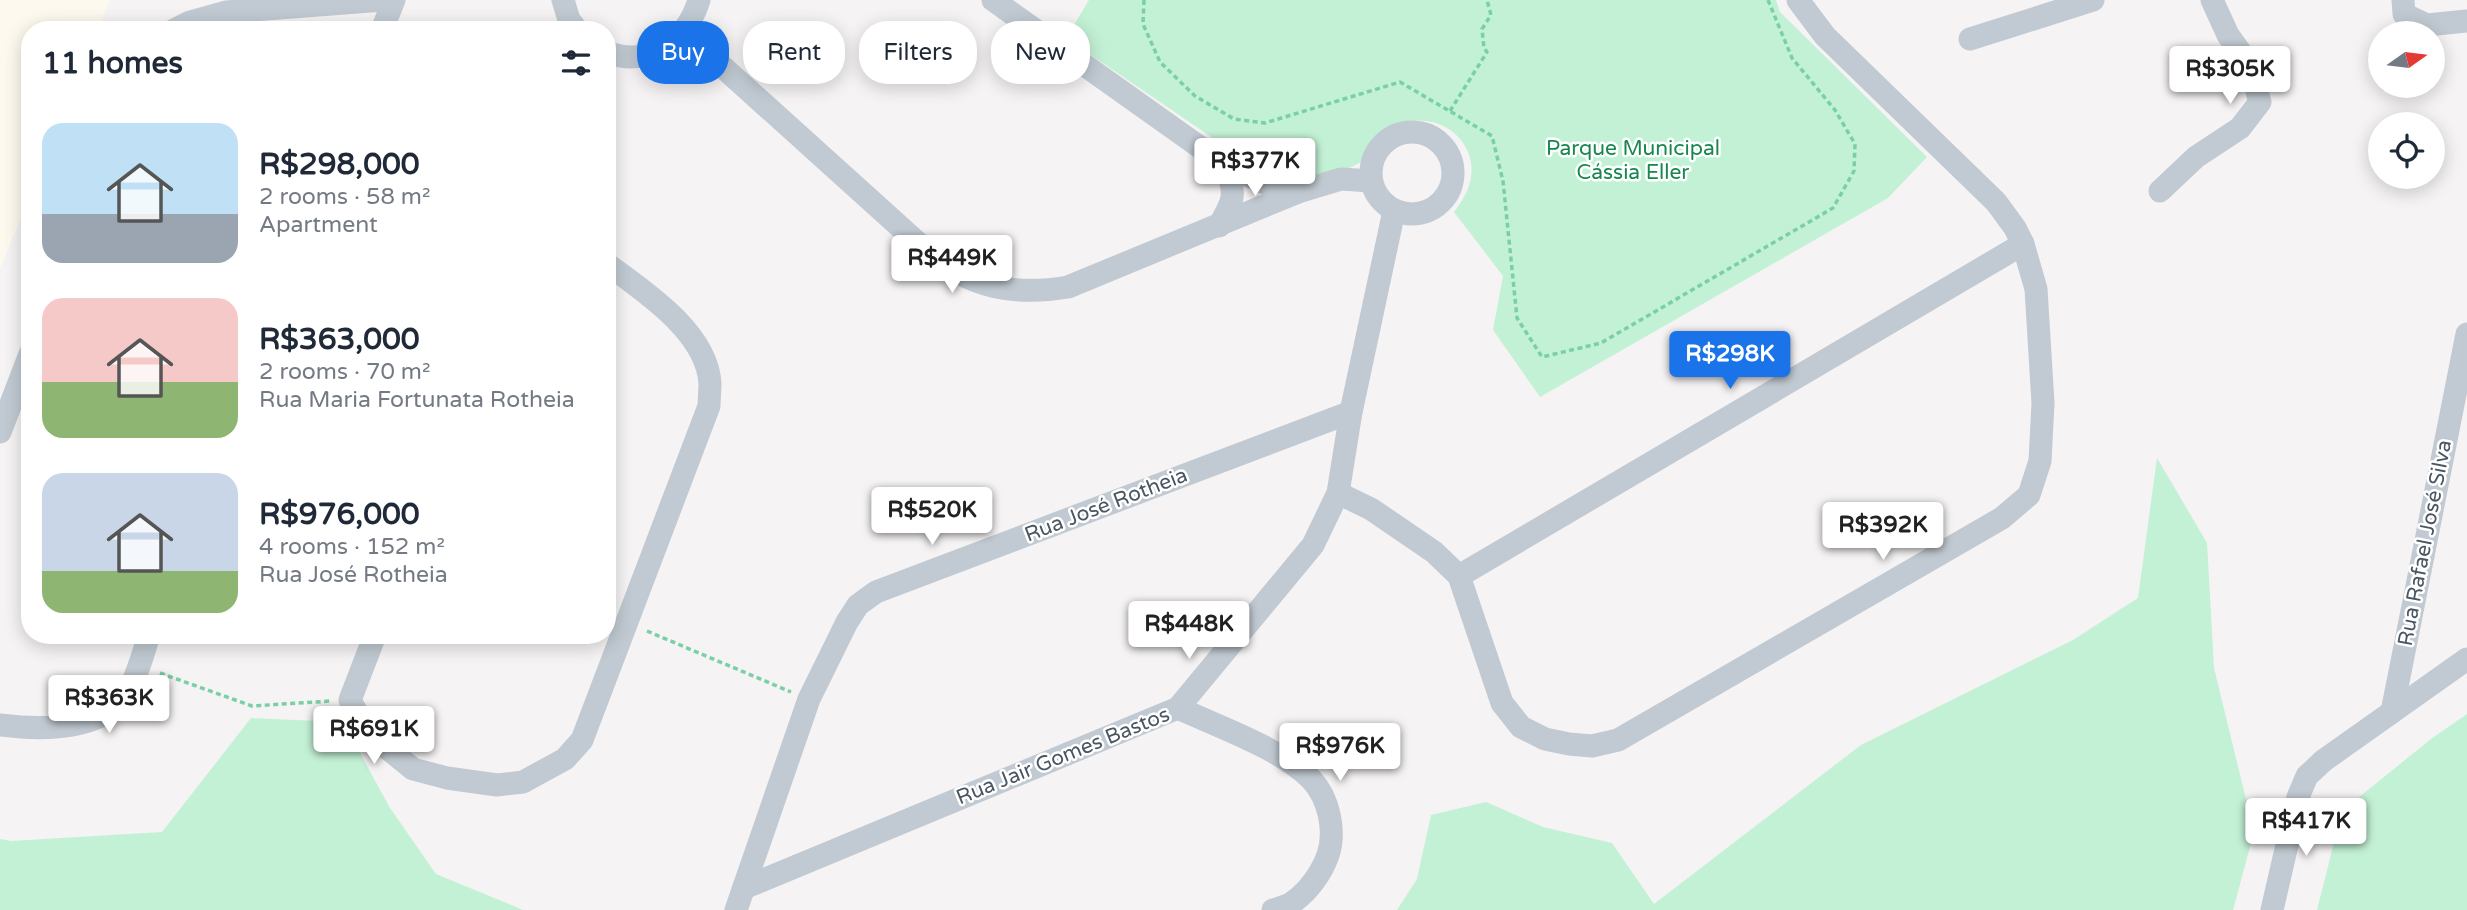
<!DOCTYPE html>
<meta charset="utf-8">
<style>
:root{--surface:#fff;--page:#f6f6f7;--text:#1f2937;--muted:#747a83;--accent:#1a73e8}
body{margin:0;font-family:"Varela Round",sans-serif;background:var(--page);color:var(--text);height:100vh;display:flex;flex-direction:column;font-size:26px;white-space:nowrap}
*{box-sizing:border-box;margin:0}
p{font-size:23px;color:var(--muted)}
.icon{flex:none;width:38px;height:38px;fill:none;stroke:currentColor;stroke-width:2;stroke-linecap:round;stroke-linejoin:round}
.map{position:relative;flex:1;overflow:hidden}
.side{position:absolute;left:21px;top:21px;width:595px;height:623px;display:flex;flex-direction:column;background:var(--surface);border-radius:28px;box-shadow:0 4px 18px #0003}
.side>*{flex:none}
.banner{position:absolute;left:637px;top:21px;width:665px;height:63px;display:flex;gap:14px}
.needle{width:46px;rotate:76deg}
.fabs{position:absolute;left:2368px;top:21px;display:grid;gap:14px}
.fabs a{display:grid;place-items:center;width:77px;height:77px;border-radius:50%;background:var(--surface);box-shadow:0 4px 18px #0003;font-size:35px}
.price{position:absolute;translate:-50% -60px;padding:0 16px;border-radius:7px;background:#fff;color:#222;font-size:23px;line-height:46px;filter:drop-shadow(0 2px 4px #0008)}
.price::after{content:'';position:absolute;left:50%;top:42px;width:21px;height:16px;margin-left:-10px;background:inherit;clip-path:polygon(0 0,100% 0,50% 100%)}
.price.current{background:var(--accent);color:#fff}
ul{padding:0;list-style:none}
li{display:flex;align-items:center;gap:21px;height:175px;padding:0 21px}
li span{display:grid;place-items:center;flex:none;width:196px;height:140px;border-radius:21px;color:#555}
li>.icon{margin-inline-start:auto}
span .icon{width:84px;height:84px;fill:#fffc;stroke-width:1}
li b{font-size:30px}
h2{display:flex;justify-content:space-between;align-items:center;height:84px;padding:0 21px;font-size:30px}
.pill{padding:0 24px;border-radius:28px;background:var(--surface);box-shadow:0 4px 18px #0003;font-size:24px;line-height:63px}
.pill.current{background:var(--accent);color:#fff}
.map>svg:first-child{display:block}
.commercial{fill:#fdf9ef}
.green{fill:#c3f1d5}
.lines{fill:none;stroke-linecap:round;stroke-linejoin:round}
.path{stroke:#7ad0a6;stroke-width:3.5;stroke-dasharray:5 3.5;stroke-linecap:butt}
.minor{stroke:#c1cad2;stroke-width:23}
.labels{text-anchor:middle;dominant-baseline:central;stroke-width:5;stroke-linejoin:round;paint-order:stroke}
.park-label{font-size:21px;fill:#17864f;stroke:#fff}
.street-label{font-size:21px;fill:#4a5661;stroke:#fff}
</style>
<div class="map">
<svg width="2467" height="910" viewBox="0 0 2467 910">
<rect width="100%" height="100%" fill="#f5f3f3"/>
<!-- commercial -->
<path class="commercial" d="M0 0H110L98 30H30V196L0 269Z"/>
<!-- green -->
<g class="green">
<path d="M1089 0H1776L1780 12 1927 157 1888 198 1540 397 1493 330 1503 276 1454 212C1468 194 1477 175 1468 152 1454 117 1403 109 1379 139 1371 149 1373 155 1359 163 1349 169 1310 186 1299 185 1291 184 1281 181 1273 179L1066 38Z"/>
<path d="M2157 458 2207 543 2214 668 2254 832 2233 910H1397L1417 879 1431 815 1486 802 1543 827 1612 843 1654 904 1861 745 2073 640 2138 598Z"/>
<path d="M2467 714V910H2317L2342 811 2431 739Z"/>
<path d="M251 718 343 722 390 808 436 874 523 910H0V839L11 841 162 832Z"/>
</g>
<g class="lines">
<!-- path -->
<g class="path">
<path d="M1144 0 1143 24 1160 62 1195 96 1234 119 1265 123 1400 82 1492 136 1503 181 1517 318 1542 357 1601 343 1833 208 1854 171 1855 144 1835 110 1792 58 1768 0"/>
<path d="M1450 111 1487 52 1484 48 1482 29 1491 15 1487 0"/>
<path d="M647 631 791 692"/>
<path d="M160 673 252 706 331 701"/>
</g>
<!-- minor -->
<g class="minor">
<path d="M563 0 569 20 577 30"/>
<path d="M993 0 1225 165 1276 188 1298 192"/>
<path d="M2403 0 2404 14 2427 25 2467 21"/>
<path d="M174 30 190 22 226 12 383 0"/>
<path d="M382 30 394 0"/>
<path d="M684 32 929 253C972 288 1014 296 1068 287L1298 192 1341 179 1371 181"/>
<path d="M1970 39 2093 0"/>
<path d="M607 52C649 69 687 40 699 0"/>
<circle cx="1412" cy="173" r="41"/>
<path d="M2160 191 2196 157 2240 128 2260 102 2249 64 2228 35 2212 0"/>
<path d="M1219 226C1234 200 1237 194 1225 165"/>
<path d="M0 432 30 354"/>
<path d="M1338 493 1371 509 1434 552 1459 576 1502 703 1521 727 1545 739 1569 744 1592 746 1618 740 2002 518 2029 495 2040 461 2043 403 2036 289 2023 244 2015 228 1996 202 1825 36 1798 0"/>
<path d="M1459 576 2023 244"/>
<path d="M375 635 350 700 367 732 392 752 413 769 447 778 497 785 523 782 565 759 582 740 709 406C709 399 710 391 710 384 708 333 644 291 607 264"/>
<path d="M1178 708C1217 726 1282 749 1311 779 1329 798 1336 831 1328 855 1322 872 1309 891 1293 902 1288 906 1279 908 1273 910"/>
<path d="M2392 712 2467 334"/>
<path d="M0 725C40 730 104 732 128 691 138 675 143 653 149 635"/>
<path d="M744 888 1178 708 1313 545 1338 493 1351 412 1394 211"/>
<path d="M736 910 809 699 847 622 858 605 876 592 1351 412"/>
<path d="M2272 910 2298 797 2307 776 2323 761 2467 659"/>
</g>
</g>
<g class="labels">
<!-- park labels -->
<g class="park-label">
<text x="1633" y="148">Parque Municipal<tspan x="1633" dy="24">Cássia Eller</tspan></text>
</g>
<!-- street labels -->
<g class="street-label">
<text transform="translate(1106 505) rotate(-21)">Rua José Rotheia</text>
<text transform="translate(2425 543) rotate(-79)">Rua Rafael José Silva</text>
<text transform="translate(1063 756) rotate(-22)">Rua Jair Gomes Bastos</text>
</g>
</g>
</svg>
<div class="fabs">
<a><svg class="needle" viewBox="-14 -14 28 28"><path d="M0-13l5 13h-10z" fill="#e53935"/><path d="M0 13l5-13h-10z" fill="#747a83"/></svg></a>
<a><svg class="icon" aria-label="locate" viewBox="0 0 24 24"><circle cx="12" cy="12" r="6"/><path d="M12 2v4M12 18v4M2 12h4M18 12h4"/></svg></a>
</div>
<b class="price" style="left:2230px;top:106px">R$305K</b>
<b class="price" style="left:1255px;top:198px">R$377K</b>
<b class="price" style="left:952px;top:295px">R$449K</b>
<b class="price current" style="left:1730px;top:391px">R$298K</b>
<b class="price" style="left:932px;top:547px">R$520K</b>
<b class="price" style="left:1883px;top:562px">R$392K</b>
<b class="price" style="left:1189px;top:661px">R$448K</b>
<b class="price" style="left:109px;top:735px">R$363K</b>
<b class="price" style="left:374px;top:766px">R$691K</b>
<b class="price" style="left:1340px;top:783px">R$976K</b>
<b class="price" style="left:2306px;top:858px">R$417K</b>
<div class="banner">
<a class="pill current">Buy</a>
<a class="pill">Rent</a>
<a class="pill">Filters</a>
<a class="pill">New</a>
</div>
<section class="side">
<h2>11 homes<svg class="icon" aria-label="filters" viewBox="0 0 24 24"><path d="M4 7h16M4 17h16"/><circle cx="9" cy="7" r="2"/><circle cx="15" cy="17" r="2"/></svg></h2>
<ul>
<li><span style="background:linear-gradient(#bfe0f5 65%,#9aa5b1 0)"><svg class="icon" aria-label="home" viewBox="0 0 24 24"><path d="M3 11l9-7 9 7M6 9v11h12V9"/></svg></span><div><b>R$298,000</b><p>2 rooms · 58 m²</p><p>Apartment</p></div></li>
<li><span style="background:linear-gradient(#f6c9c9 60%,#8fb573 0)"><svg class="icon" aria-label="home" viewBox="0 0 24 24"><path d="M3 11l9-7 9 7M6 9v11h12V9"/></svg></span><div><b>R$363,000</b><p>2 rooms · 70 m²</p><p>Rua Maria Fortunata Rotheia</p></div></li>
<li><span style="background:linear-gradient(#c9d6e8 70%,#8fb573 0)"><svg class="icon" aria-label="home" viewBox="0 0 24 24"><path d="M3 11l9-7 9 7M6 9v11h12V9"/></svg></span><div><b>R$976,000</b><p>4 rooms · 152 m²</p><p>Rua José Rotheia</p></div></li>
</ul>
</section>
</div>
